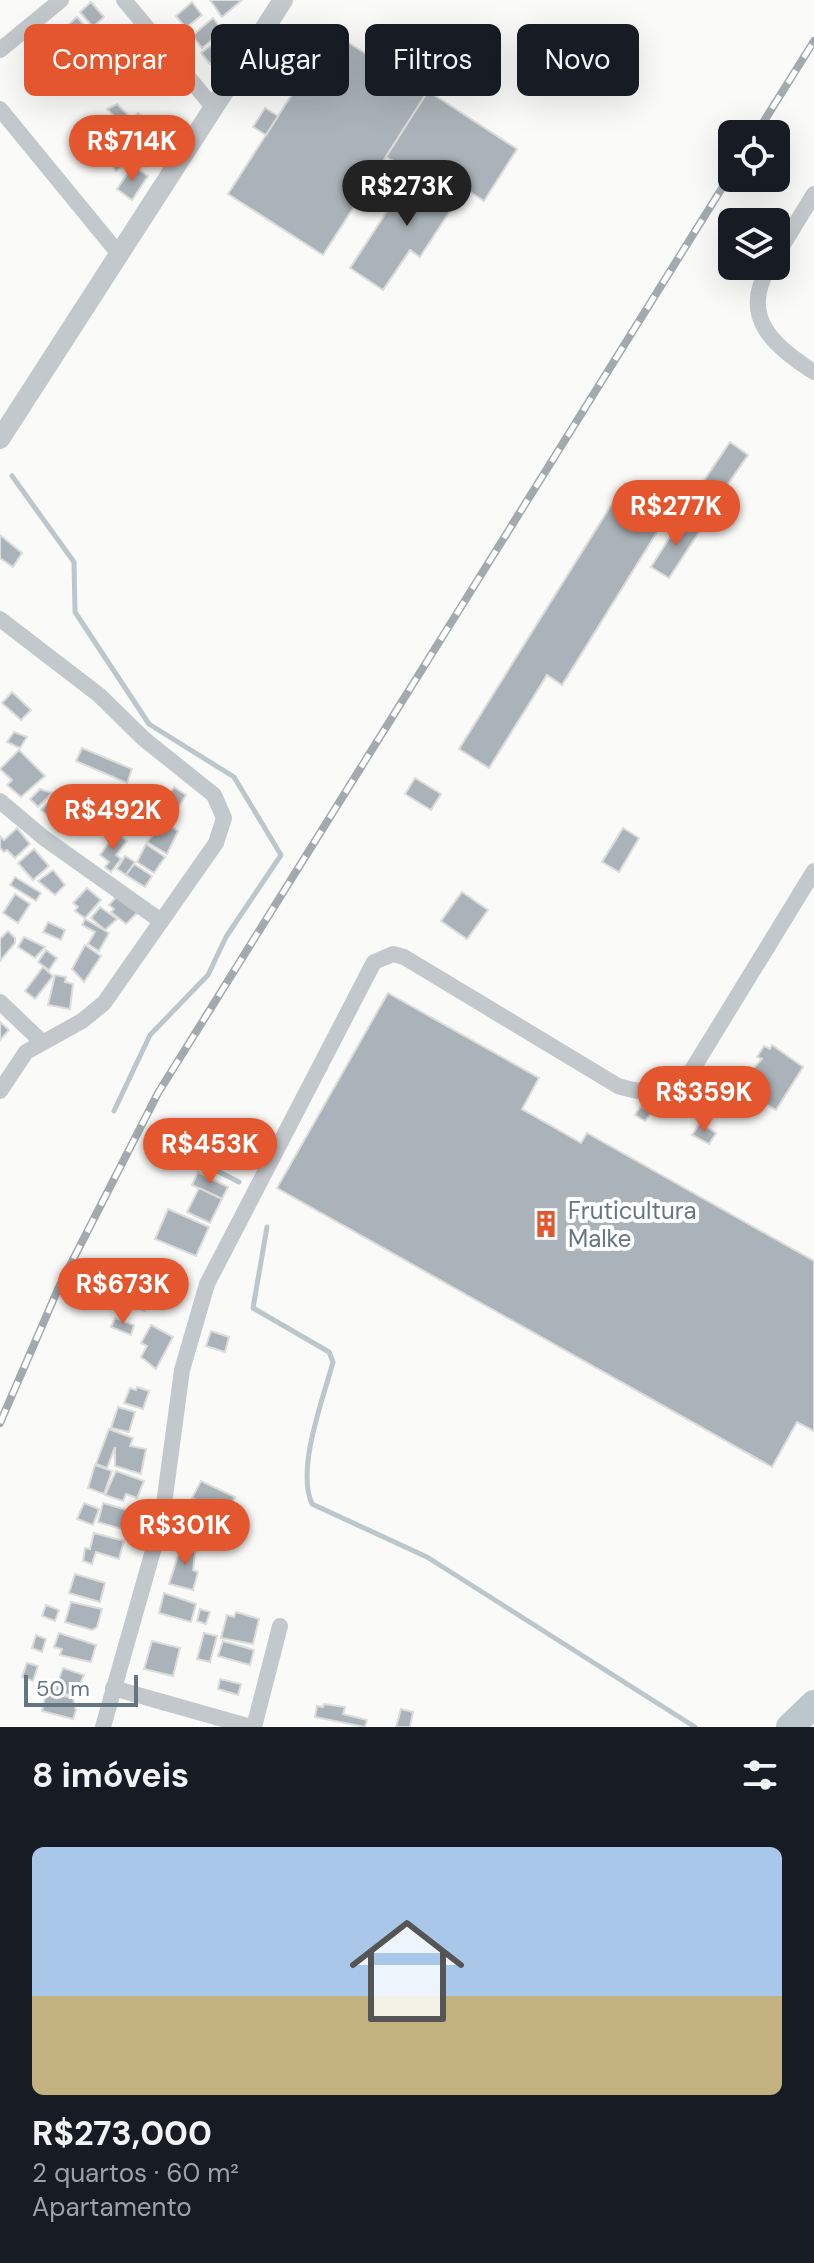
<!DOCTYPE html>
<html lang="pt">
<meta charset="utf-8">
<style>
:root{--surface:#171b24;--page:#20242c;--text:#f1f3f6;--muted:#9ea1a6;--accent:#e4572e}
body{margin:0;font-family:"DM Sans",sans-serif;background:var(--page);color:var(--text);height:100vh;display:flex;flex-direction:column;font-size:30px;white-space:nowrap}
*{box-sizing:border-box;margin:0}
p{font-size:26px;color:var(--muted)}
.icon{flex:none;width:44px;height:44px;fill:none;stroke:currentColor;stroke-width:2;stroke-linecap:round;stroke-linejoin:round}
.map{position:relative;height:1727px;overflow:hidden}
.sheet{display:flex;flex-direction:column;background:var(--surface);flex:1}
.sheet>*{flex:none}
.hud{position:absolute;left:24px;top:24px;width:766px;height:72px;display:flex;gap:16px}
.fabs{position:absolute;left:718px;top:120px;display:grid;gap:16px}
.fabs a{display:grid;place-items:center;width:72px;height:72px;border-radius:12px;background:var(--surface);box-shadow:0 8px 32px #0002;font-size:40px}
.scale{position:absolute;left:24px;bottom:20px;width:114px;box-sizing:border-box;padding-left:8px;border:4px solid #657683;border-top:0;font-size:22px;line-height:28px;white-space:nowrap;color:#657683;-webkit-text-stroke:6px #fff;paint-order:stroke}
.price{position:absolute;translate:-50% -68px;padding:0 18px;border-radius:28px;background:var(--accent);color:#fff;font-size:26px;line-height:52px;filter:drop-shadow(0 2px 4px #0008)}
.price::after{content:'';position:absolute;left:50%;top:48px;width:24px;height:18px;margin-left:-12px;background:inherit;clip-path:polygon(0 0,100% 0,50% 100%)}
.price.active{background:#222;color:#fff}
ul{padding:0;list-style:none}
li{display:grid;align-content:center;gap:16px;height:424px;padding:0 32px}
li span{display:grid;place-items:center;height:248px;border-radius:12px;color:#555}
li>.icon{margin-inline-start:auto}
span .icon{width:144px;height:144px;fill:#fffc;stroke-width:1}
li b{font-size:34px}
h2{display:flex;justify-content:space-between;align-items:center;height:96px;padding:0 32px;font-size:34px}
.pill{padding:0 28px;border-radius:12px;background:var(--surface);box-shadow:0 8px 32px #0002;font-size:28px;line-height:72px}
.pill.active{background:var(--accent);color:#fff}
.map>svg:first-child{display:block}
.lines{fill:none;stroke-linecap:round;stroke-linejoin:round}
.stream{stroke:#bbc7cb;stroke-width:5}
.river{stroke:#bbc7cb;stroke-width:28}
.building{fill:#aab3b9;stroke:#dcdcda;stroke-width:2}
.minor{stroke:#c3c8cc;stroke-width:16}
.tertiary{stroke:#c3c8cc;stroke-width:20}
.rail-casing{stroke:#a2aab0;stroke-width:8}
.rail{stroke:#fff;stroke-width:5;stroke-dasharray:15;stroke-linecap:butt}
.labels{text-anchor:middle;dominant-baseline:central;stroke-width:8;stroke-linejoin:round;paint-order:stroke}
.poi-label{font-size:24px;fill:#657683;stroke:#fff;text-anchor:start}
</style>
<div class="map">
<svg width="814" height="1727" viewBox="0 0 814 1727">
<rect width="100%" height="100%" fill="#fafaf8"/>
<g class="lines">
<!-- stream -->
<g class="stream">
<path d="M12 476 74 562 75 612 149 724 234 777 281 855 226 937 208 975 150 1035 114 1111"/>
<path d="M160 1142 239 1182"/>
<path d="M267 1227 253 1308 329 1352 333 1362C323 1399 296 1469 312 1504L427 1557 695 1727"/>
</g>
<!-- river -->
<path class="river" d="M790 1727 814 1704"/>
</g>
<!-- building -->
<g class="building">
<path d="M210 0H242L222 17Z"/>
<path d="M91 2 104 17 93 27 80 12Z"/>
<path d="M192 2 202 15 186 28 176 16Z"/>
<path d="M77 17 92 34 84 41 68 25Z"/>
<path d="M213 18 223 31 202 48 192 36Z"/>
<path d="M68 25 77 35 63 47 54 36Z"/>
<circle cx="113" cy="38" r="9"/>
<path d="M228 32 237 43 210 64 201 53Z"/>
<path d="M332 32 427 93 323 255 228 194Z"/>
<path d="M428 91 517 149 484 201 437 170 429 183 386 157Z"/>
<path d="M117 104 132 119 125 127 107 109Z"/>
<path d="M265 108 278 116 266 135 253 127Z"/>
<path d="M138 113 164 133 148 149 125 127Z"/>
<path d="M128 142 140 154 116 171 106 157Z"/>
<path d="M392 160 404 167 388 195 376 188Z"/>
<path d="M133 166 148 176 132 200 117 189Z"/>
<path d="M437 170 465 188 420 257 410 250 383 290 350 268 401 190 410 196 422 178 429 183Z"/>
<path d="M730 442 748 455 721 494 703 482Z"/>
<path d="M625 483 670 511 562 685 547 675 489 768 459 749Z"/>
<path d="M682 518 701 529 669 578 651 567Z"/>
<path d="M0 535 22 553 13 567 0 558Z"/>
<path d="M12 692 31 710 21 720 2 703Z"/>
<path d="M14 732 27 737 20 748 7 742Z"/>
<path d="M82 748 132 769 127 783 76 761Z"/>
<path d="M19 750 45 776 21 797 7 785 12 780 0 769Z"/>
<path d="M415 778 441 794 431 810 405 794Z"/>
<path d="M174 787 186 795 169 822 157 814Z"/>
<path d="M40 789 52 793 38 807 30 799Z"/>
<path d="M139 793 152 801 145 812 133 804Z"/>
<path d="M51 800 62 805 49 817 41 810Z"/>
<path d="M80 800 93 806 79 835 66 829Z"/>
<path d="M110 802 122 809 109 833 93 824 98 815 104 818Z"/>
<path d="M130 809 144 817 138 826 125 818Z"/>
<path d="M164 822 178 831 167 854 147 842Z"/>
<path d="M17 828 30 844 15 858 7 850 4 852 0 848V836L4 840Z"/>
<path d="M623 828 639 838 619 872 602 862Z"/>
<path d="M116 833 127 841 116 855 121 859 111 872 105 867 109 862 100 855Z"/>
<path d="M146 844 165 857 154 873 137 862Z"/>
<path d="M34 849 49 866 33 880 18 863Z"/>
<path d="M125 856 135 862 126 875 117 869Z"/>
<path d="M134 864 152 876 145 887 126 875Z"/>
<path d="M53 870 65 885 55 895 38 881Z"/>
<path d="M15 877 41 893 36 901 10 885Z"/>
<path d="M87 888 101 900 85 918 75 911 78 907 73 903Z"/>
<path d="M462 892 488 910 467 939 441 921Z"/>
<path d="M15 894 30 904 18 923 3 913Z"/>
<path d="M118 895 138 912 126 924 111 912 114 909 109 905Z"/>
<path d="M100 907 117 919 105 930 91 918Z"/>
<path d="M85 919 109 933 99 951 88 944 95 932 82 925Z"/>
<path d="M48 922 65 930 61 940 43 932Z"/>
<path d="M8 931 15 938V943L0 961V939Z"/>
<path d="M24 937 45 947 35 958 18 947Z"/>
<path d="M85 945 101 956 84 982 72 969Z"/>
<path d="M46 950 57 958 49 970 38 962Z"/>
<path d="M43 967 53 976 35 999 25 991Z"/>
<path d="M55 975 66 977 65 982 73 984 70 1009 48 1005Z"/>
<path d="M388 993 539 1078 522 1109 581 1143 587 1133 814 1261V1431L797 1422 772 1467 277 1188Z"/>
<path d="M0 1022 9 1030 0 1040Z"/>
<path d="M772 1045 803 1067 776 1110 744 1090 748 1082 744 1079 762 1059 757 1057 764 1046 770 1049Z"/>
<path d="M641 1106 651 1113 645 1121 635 1115Z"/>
<path d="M700 1123 716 1133 709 1144 692 1135Z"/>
<path d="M198 1172 228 1187 222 1199 192 1185Z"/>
<path d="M199 1188 222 1199 210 1223 187 1212Z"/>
<path d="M168 1209 209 1227 196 1256 155 1239Z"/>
<path d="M175 1273 186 1277 174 1296 157 1289 163 1275 169 1277Z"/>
<path d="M130 1289 149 1294 145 1311 125 1305Z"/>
<path d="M115 1318 134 1325 131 1335 111 1327Z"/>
<path d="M151 1325 173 1337 156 1369 141 1357 147 1346 141 1343Z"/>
<path d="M211 1331 229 1337 225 1352 206 1346Z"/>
<path d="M137 1387 149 1391 143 1409 124 1403 130 1388 136 1390Z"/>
<path d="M118 1407 135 1412 129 1432 111 1428Z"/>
<path d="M109 1429 133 1438 130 1446 146 1449 141 1474 115 1466V1447L107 1468 96 1464Z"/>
<path d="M95 1465 112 1471 104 1494 88 1488Z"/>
<path d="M116 1471 144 1481 137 1498 126 1494 123 1501 105 1495Z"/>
<path d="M201 1481 235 1497 226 1514 192 1498Z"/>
<path d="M84 1503 99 1509 93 1525 77 1519Z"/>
<path d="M103 1503 134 1512 128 1531 98 1522Z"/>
<path d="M187 1510 219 1520 214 1540 187 1533 185 1522Z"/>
<path d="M94 1533 124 1541 119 1559 96 1552 92 1564 83 1561 85 1548 90 1549Z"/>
<path d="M183 1540 196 1543 193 1570 198 1572 193 1590 169 1584Z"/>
<path d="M75 1574 105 1583 100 1602 69 1593Z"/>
<path d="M164 1593 196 1604 191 1622 159 1613Z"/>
<path d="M71 1602 102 1609 97 1627 92 1630 65 1622Z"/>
<path d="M46 1605 59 1610 55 1621 42 1616Z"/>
<path d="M200 1609 210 1612 206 1624 197 1621Z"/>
<path d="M236 1612 259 1619 253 1644 221 1638 227 1615 234 1617Z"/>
<path d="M59 1633 96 1645 91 1662 60 1655 62 1649 54 1647Z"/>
<path d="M204 1633 217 1636 210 1662 197 1659Z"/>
<path d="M36 1635 46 1639 42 1652 32 1648Z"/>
<path d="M152 1641 180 1648 173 1676 144 1669Z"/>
<path d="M223 1641 254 1650 250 1665 218 1656Z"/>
<path d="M27 1663 38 1666 33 1681 22 1677Z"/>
<path d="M63 1668 84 1675 74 1697 55 1690Z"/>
<path d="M220 1679 241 1684 238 1695 218 1689Z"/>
<path d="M46 1692 73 1698 76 1710 73 1719 42 1711Z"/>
<path d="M324 1704 345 1707 343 1714 367 1720 365 1727 315 1717 317 1706 323 1707Z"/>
<path d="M401 1709 413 1712 410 1727H396Z"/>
</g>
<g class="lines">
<!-- minor -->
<g class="minor">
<path d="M124 0 213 107"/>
<path d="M0 50 61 0"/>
<path d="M0 109 119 254"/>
<path d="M776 256 814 194"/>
<path d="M770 266C738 316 774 347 814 372"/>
<path d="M0 619 99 695 144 739 214 795 224 818 216 843 104 1003 82 1021 26 1052 0 1091"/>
<path d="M0 801 44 838 161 921"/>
<path d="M0 1002 41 1041"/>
<path d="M113 1688 251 1727"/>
<path d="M103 1727 162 1519 182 1370 207 1284 374 962 393 954 404 957 618 1086C650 1096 668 1095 692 1070L814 871"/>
<path d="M254 1727 280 1626"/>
</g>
<!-- tertiary -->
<path class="tertiary" d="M0 439 283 0"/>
<!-- rail casing -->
<g class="rail-casing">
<g id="rail">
<path d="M756 134 814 41"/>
<path d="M0 1423 58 1289 158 1093 732 172"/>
</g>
</g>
<!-- rail -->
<use href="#rail" class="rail"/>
</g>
<!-- icons -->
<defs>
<g id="building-bare" transform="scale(2.16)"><path d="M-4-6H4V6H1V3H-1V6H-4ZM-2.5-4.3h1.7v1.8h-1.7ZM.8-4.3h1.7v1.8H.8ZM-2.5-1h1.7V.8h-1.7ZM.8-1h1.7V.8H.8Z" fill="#e4572e" stroke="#fff" stroke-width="2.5" paint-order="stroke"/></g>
</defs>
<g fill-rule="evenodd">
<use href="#building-bare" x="546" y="1224"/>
</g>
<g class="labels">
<!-- poi labels -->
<g class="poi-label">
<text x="568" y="1210">Fruticultura<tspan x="568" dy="28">Malke</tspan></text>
</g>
</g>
</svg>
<div class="fabs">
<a><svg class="icon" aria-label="locate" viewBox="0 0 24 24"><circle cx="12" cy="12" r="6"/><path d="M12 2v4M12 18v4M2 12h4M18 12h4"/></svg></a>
<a><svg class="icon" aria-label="layers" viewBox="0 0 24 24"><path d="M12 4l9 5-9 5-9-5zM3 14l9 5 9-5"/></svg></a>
</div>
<div class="scale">50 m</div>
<b class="price" style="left:132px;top:183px">R$714K</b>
<b class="price active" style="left:407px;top:228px">R$273K</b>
<b class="price" style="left:676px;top:548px">R$277K</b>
<b class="price" style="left:113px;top:852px">R$492K</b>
<b class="price" style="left:704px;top:1134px">R$359K</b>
<b class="price" style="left:210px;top:1186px">R$453K</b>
<b class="price" style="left:123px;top:1326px">R$673K</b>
<b class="price" style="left:185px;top:1567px">R$301K</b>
<div class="hud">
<a class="pill active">Comprar</a>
<a class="pill">Alugar</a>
<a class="pill">Filtros</a>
<a class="pill">Novo</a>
</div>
</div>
<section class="sheet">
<h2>8 imóveis<svg class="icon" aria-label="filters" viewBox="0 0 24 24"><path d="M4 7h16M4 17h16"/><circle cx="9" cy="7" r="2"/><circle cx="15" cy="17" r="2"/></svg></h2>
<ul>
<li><span style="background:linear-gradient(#a9c7e8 60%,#c2b280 0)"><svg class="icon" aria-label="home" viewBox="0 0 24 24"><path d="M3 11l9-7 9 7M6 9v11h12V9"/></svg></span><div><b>R$273,000</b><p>2 quartos · 60 m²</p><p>Apartamento</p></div></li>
</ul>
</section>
